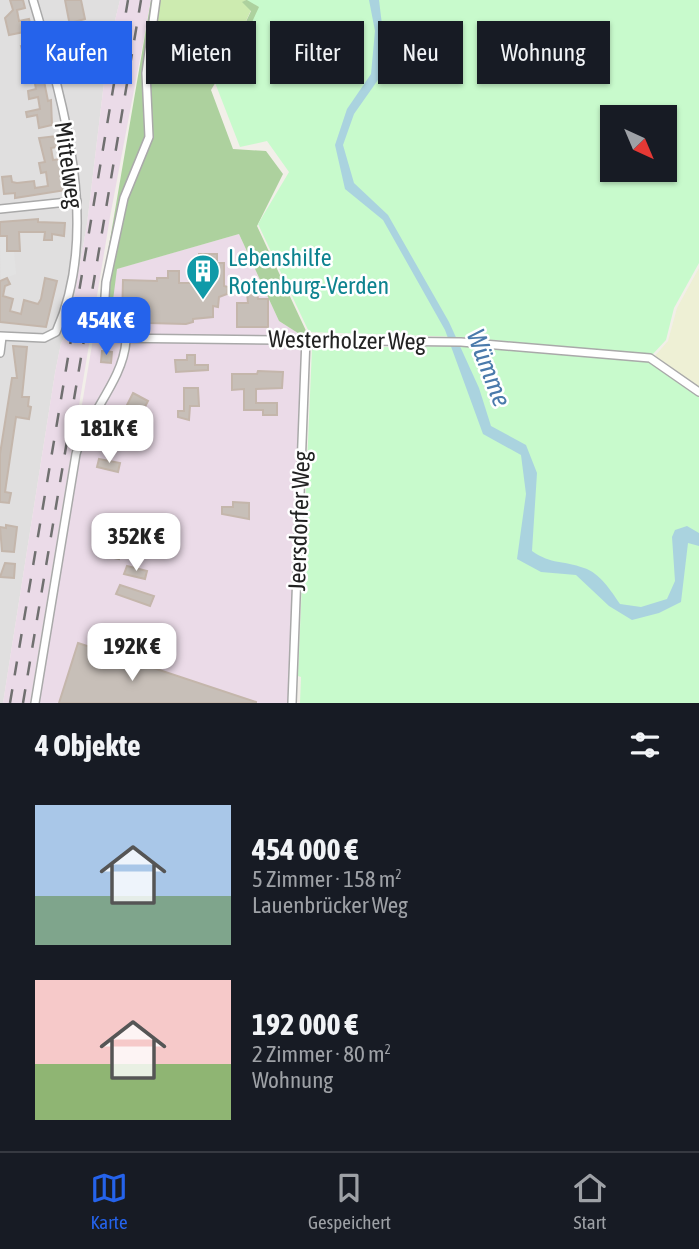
<!DOCTYPE html>
<html lang="de">
<meta charset="utf-8">
<style>
:root{--surface:#171b24;--page:#242831;--text:#f1f3f6;--muted:#9ea1a6;--line:#363941;--accent:#2563eb}
body{margin:0;font-family:"Asap Condensed",sans-serif;background:var(--page);color:var(--text);height:100vh;display:flex;flex-direction:column;font-size:26px;white-space:nowrap}
*{box-sizing:border-box;margin:0}
p{font-size:23px;color:var(--muted)}
.icon{flex:none;width:38px;height:38px;fill:none;stroke:currentColor;stroke-width:2;stroke-linecap:round;stroke-linejoin:round}
.map{position:relative;height:703px;overflow:hidden}
.side{display:flex;flex-direction:column;background:var(--surface);flex:1}
.side>*{flex:none}
.hud{position:absolute;left:21px;top:21px;width:658px;height:63px;display:flex;gap:14px}
.needle{width:46px;rotate:136deg}
.controls{position:absolute;left:600px;top:105px;display:grid;gap:14px}
.controls a{display:grid;place-items:center;width:77px;height:77px;border-radius:0px;background:var(--surface);box-shadow:0 2px 5px #0004;font-size:35px}
.price{position:absolute;translate:-50% -60px;padding:0 16px;border-radius:14px;background:#fff;color:#222;font-size:23px;line-height:46px;filter:drop-shadow(0 2px 4px #0008)}
.price::after{content:'';position:absolute;left:50%;top:42px;width:21px;height:16px;margin-left:-10px;background:inherit;clip-path:polygon(0 0,100% 0,50% 100%)}
.price.current{background:var(--accent);color:#fff}
ul{padding:0;list-style:none}
li{display:flex;align-items:center;gap:21px;height:175px;padding:0 35px}
li span{display:grid;place-items:center;flex:none;width:196px;height:140px;border-radius:0px;color:#555}
li>.icon{margin-inline-start:auto}
span .icon{width:84px;height:84px;fill:#fffc;stroke-width:1}
li b{font-size:30px}
h2{display:flex;justify-content:space-between;align-items:center;height:84px;padding:0 35px;font-size:30px}
.chip{padding:0 24px;border-radius:0px;background:var(--surface);box-shadow:0 2px 5px #0004;font-size:24px;line-height:63px}
.chip.current{background:var(--accent);color:#fff}
.tab-bar{display:flex;justify-content:space-around;align-items:center;height:98px;border-top:2px solid var(--line);background:var(--surface);font-size:19px;color:var(--muted)}
.tab-bar a{display:grid;justify-items:center;gap:4px}
.tab-bar .current{color:var(--accent)}
.map>svg:first-child{display:block}
.residential{fill:#e0dfdf}
.industrial{fill:#ebdbe8}
.farmland{fill:#eef0d5}
.grass{fill:#cdebb0}
.forest{fill:#add19e}
.park{fill:#c8facc;fill-rule:evenodd}
.parking{fill:#e2e2e2}
.water{fill:#aad3df}
.building{fill:#c7bfb8;stroke:#c4b6ab;stroke-width:2}
.lines{fill:none;stroke-linecap:round;stroke-linejoin:round}
.street-casing{stroke:#a9a9a9;stroke-width:10}
.street{stroke:#fff;stroke-width:7}
.rail{stroke:#707070;stroke-width:2.5;stroke-dasharray:14 14;stroke-linecap:butt}
.labels{text-anchor:middle;dominant-baseline:central;stroke-width:5;stroke-linejoin:round;paint-order:stroke}
.street-label{font-size:24px;fill:#222;stroke:#fff}
.culture-label{font-size:24px;fill:#0d838f;stroke:#fff;text-anchor:start}
.water-label{font-size:26px;font-style:italic;fill:#4a7aab;stroke:#fff}
</style>
<div class="map">
<svg width="699" height="703" viewBox="0 0 699 703">
<rect width="100%" height="100%" fill="#f2efe9"/>
<!-- residential -->
<path class="residential" d="M0 0H120L108 49 87 224 68 331 61 343 55 373 3 703H0Z"/>
<!-- industrial -->
<g class="industrial">
<path d="M120 0H151L110 217 30 703H3L55 373 61 343 68 331 87 224 108 49Z"/>
<path d="M239 234 279 321 306 338 291 703H32L93 339 108 338 116 269Z"/>
</g>
<!-- farmland -->
<path class="farmland" d="M699 268V388L654 357 668 341 677 308Z"/>
<!-- grass -->
<path class="grass" d="M160 0H246L243 2 251 10 242 30 203 60 152 53Z"/>
<!-- forest -->
<path class="forest" d="M151 0H160L152 53 202 60 242 30 251 11 242 2 246 0H320L229 60 211 90 233 149 266 151 283 174 257 226 308 335H301L279 321 239 234 117 269 108 339H93Z"/>
<!-- park -->
<g class="park">
<path d="M247 0H699V263L674 308 666 340 652 355 463 337 309 332 258 224 289 172 267 141 240 147 207 62 247 33 259 7ZM612 117H665V170H612Z"/>
<path d="M464 346 649 360 699 396V703H300L301 677 298 676 312 348Z"/>
</g>
<!-- parking -->
<path class="parking" d="M0 237H6L7 251 14 252 16 274 1 280Z"/>
<!-- water -->
<path class="water" d="M369 0H379L383 33 380 77 354 114 343 145 354 183 388 215 449 322 479 388 491 426 526 445 537 473 532 551C552 565 563 560 584 568 600 573 611 591 620 604L641 607 667 599 675 581 672 537 675 530 687 526 699 533V546L688 543 681 602 659 613 632 620 609 606 576 575 541 572 517 559 526 494 521 455 483 434 445 330 383 220 345 189 335 145 347 109 371 74 375 31Z"/>
<!-- building -->
<g class="building">
<path d="M10 0H23L25 8 17 10 19 21 29 19 38 54 24 58 21 46 28 45 24 32 9 35 5 18 13 10Z"/>
<path d="M65 0H81L85 19 74 22 82 36 59 50 51 37 70 26Z"/>
<path d="M41 66 48 101 51 100 52 125 39 128 37 115 27 117 26 112 40 109 38 97 29 99 28 91 36 89 32 68Z"/>
<path d="M56 136 57 147 51 148 53 160 60 159 66 190 15 198V193L4 194 2 177 11 176 12 182 17 183 34 181 35 188 48 186 46 172 41 173 39 163 45 162 39 138Z"/>
<path d="M38 219V222L65 223 64 236 52 234V240H44L45 232H19L20 251H7V236H0V222Z"/>
<path d="M199 254H217V263H224V286L228 287 227 294 219 297 218 307 213 306V317L193 319V322L186 324 149 323V313L138 312 137 320H122L123 280 157 281V278H168V271H179V283H190L191 263H199Z"/>
<path d="M7 278 10 284 5 286 3 296 13 299 10 311 21 314 24 300 38 304 41 299 45 278 57 281 46 327 0 322V281Z"/>
<path d="M247 293H257L258 299H268V327H237V303H248Z"/>
<path d="M13 346 27 347 22 397H29L28 406 31 407 29 419 16 417 5 492 11 493 9 503 0 502V454L12 378H17Z"/>
<path d="M102 351 112 352 111 363 101 362Z"/>
<path d="M187 355H195V365H208V370L176 372 175 360H187Z"/>
<path d="M258 371 283 372 282 388 256 389V403H277V415H263V410H244V389L232 390V374H257Z"/>
<path d="M184 388H198L199 406H190L189 420 178 417V411H184Z"/>
<path d="M133 393 148 401 132 432 117 425Z"/>
<path d="M99 459 120 463 118 472 97 467Z"/>
<path d="M233 502 249 503V519L222 514V507H233Z"/>
<path d="M6 525 17 527 14 552 2 551 0 527 6 528Z"/>
<path d="M113 538 124 541 119 559 109 557Z"/>
<path d="M5 563 15 564 14 578 0 577Z"/>
<path d="M127 566 147 571 145 579 124 574Z"/>
<path d="M120 585 154 596 150 606 116 594Z"/>
<path d="M78 643 256 702V703H59Z"/>
</g>
<g class="lines">
<!-- street casing -->
<g class="street-casing">
<g id="street">
<path d="M156 0 146 73 149 137 124 198 106 282 103 326 110 338 461 342 650 358 699 392"/>
<path d="M0 209 77 201"/>
<path d="M0 336 44 338 56 332C102 229 63 102 33 0"/>
<path d="M0 353 2 337"/>
<path d="M35 703 76 454C87 415 123 381 126 341"/>
<path d="M292 703 306 338"/>
</g>
</g>
<!-- street -->
<use href="#street" class="street"/>
<!-- rail -->
<g class="rail">
<path d="M10 703 128 0"/>
<path d="M23 703 141 0"/>
</g>
</g>
<!-- icons -->
<defs>
<g id="building-pin" transform="scale(1.75)"><path d="M0 17L-7.5 6A9.5 9.5 0 1 1 7.5 6Z" fill="#0f9aa8" stroke="#fff"/><path d="M-4-6H4V6H1V3H-1V6H-4ZM-2.5-4.3h1.7v1.8h-1.7ZM.8-4.3h1.7v1.8H.8ZM-2.5-1h1.7V.8h-1.7ZM.8-1h1.7V.8H.8Z" fill="#fff"/></g>
</defs>
<g fill-rule="evenodd">
<use href="#building-pin" x="203" y="271"/>
</g>
<g class="labels">
<!-- street labels -->
<g class="street-label">
<text transform="translate(69 165) rotate(82)">Mittelweg</text>
<text transform="translate(347 340) rotate(1)">Westerholzer Weg</text>
<text transform="translate(299 521) rotate(-88)">Jeersdorfer Weg</text>
</g>
<!-- culture labels -->
<g class="culture-label">
<text x="228" y="257">Lebenshilfe<tspan x="228" dy="28">Rotenburg-Verden</tspan></text>
</g>
<!-- water labels -->
<g class="water-label">
<text transform="translate(489 368) rotate(69)">Wümme</text>
</g>
</g>
</svg>
<div class="controls">
<a><svg class="needle" viewBox="-14 -14 28 28"><path d="M0-13l5 13h-10z" fill="#e53935"/><path d="M0 13l5-13h-10z" fill="#9ea1a6"/></svg></a>
</div>
<b class="price current" style="left:106px;top:357px">454K €</b>
<b class="price" style="left:109px;top:465px">181K €</b>
<b class="price" style="left:136px;top:573px">352K €</b>
<b class="price" style="left:132px;top:683px">192K €</b>
<div class="hud">
<a class="chip current">Kaufen</a>
<a class="chip">Mieten</a>
<a class="chip">Filter</a>
<a class="chip">Neu</a>
<a class="chip">Wohnung</a>
</div>
</div>
<section class="side">
<h2>4 Objekte<svg class="icon" aria-label="filters" viewBox="0 0 24 24"><path d="M4 7h16M4 17h16"/><circle cx="9" cy="7" r="2"/><circle cx="15" cy="17" r="2"/></svg></h2>
<ul>
<li><span style="background:linear-gradient(#a9c7e8 65%,#7fa58c 0)"><svg class="icon" aria-label="home" viewBox="0 0 24 24"><path d="M3 11l9-7 9 7M6 9v11h12V9"/></svg></span><div><b>454 000 €</b><p>5 Zimmer · 158 m²</p><p>Lauenbrücker Weg</p></div></li>
<li><span style="background:linear-gradient(#f6c9c9 60%,#8fb573 0)"><svg class="icon" aria-label="home" viewBox="0 0 24 24"><path d="M3 11l9-7 9 7M6 9v11h12V9"/></svg></span><div><b>192 000 €</b><p>2 Zimmer · 80 m²</p><p>Wohnung</p></div></li>
</ul>
</section>
<nav class="tab-bar">
<a class="current"><svg class="icon" aria-label="map" viewBox="0 0 24 24"><path d="M3 6l6-2 6 2 6-2v14l-6 2-6-2-6 2zM9 4v14M15 6v14"/></svg>Karte</a>
<a><svg class="icon" aria-label="saved" viewBox="0 0 24 24"><path d="M7 4h10v16l-5-4-5 4z"/></svg>Gespeichert</a>
<a><svg class="icon" aria-label="home" viewBox="0 0 24 24"><path d="M3 11l9-7 9 7M6 9v11h12V9"/></svg>Start</a>
</nav>
